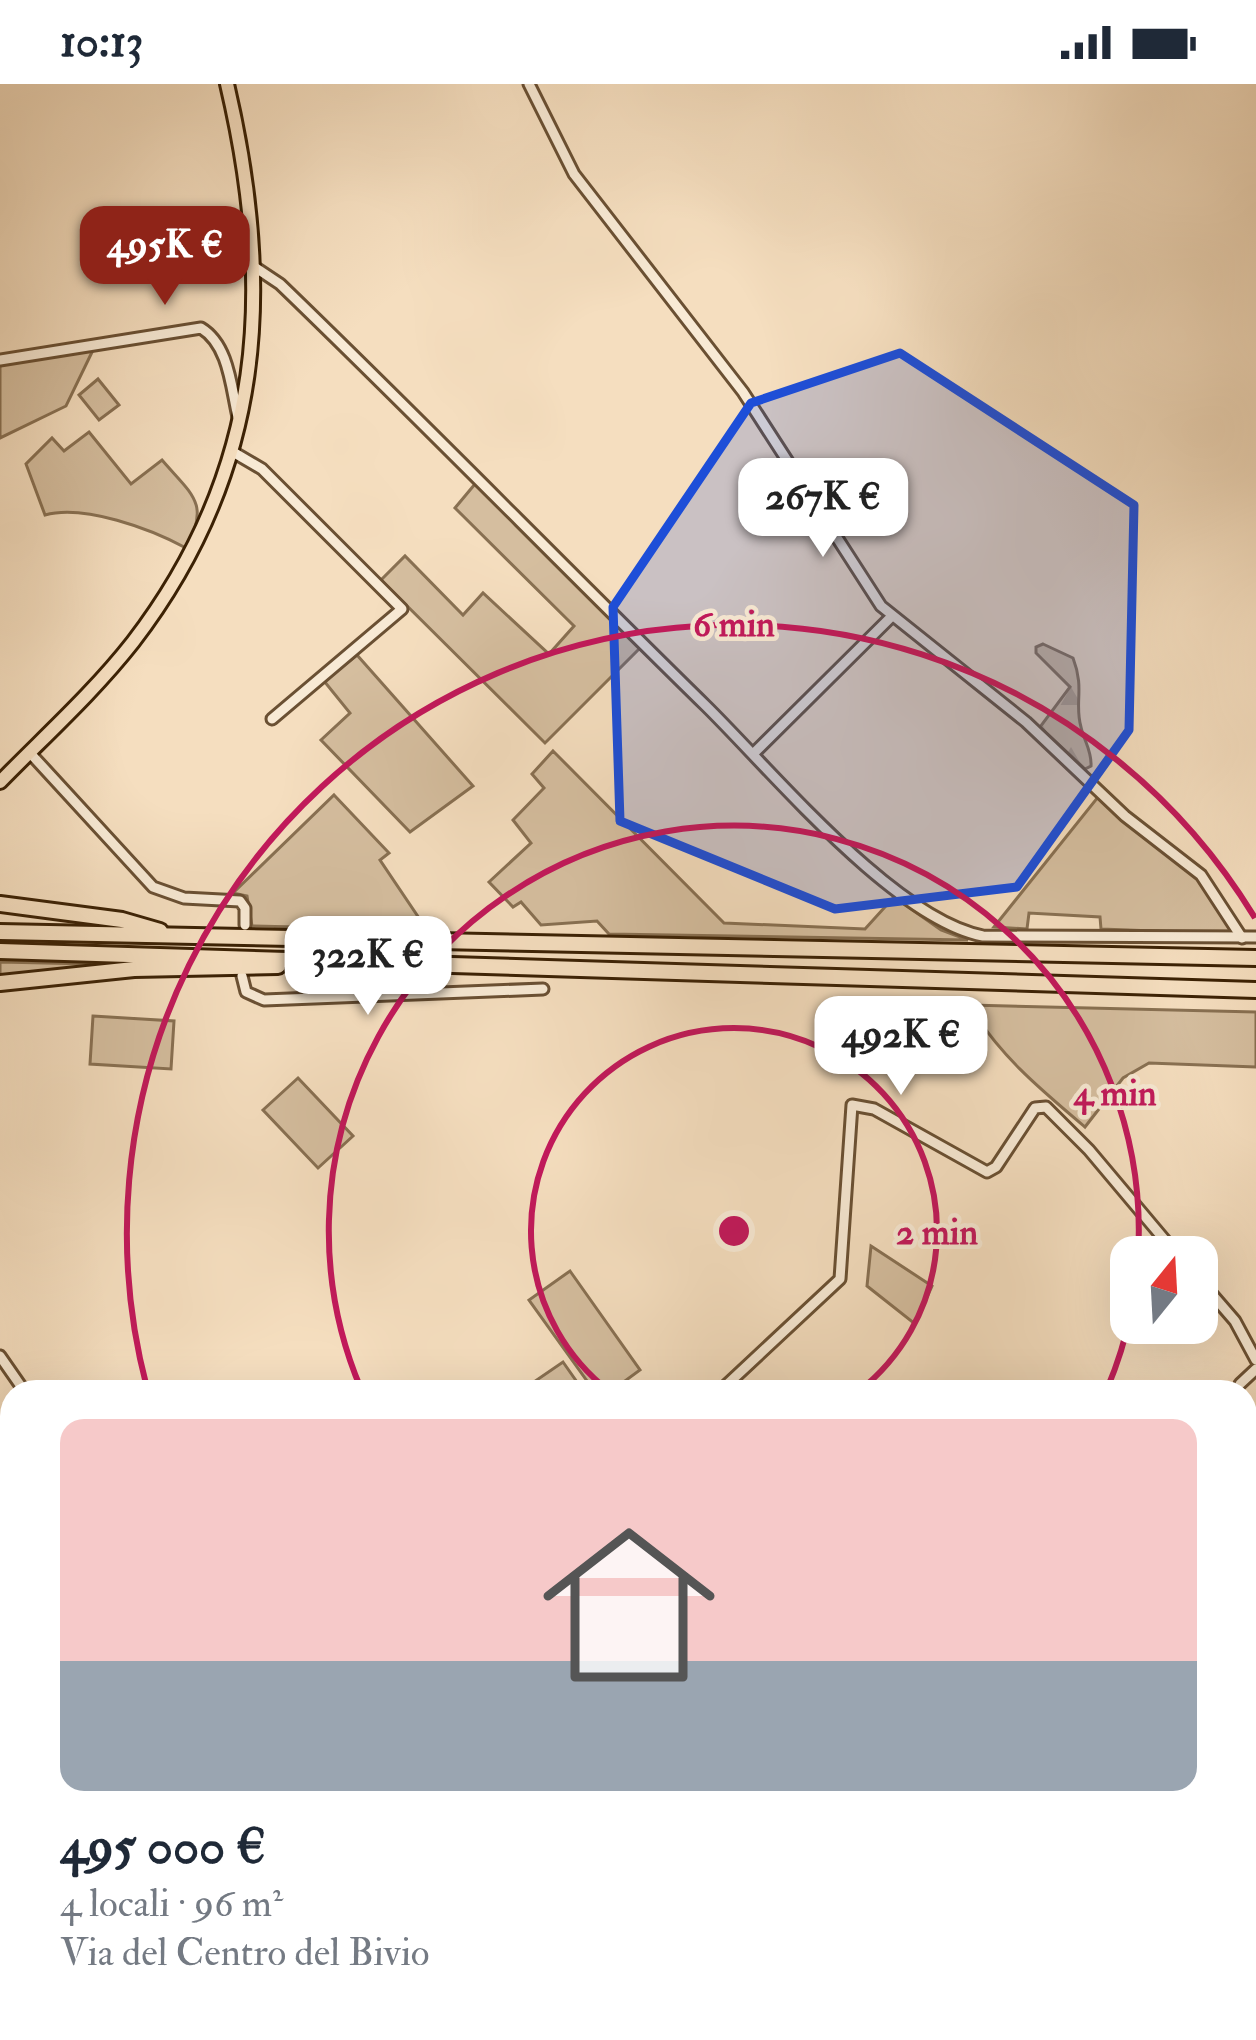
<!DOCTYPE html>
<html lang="it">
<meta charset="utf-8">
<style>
:root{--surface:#fff;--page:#f6f6f7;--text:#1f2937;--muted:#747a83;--line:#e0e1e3;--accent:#8f2418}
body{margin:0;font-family:"IM FELL Double Pica",serif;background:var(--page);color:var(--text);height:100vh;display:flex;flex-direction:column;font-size:45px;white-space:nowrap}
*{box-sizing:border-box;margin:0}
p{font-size:39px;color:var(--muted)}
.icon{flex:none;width:66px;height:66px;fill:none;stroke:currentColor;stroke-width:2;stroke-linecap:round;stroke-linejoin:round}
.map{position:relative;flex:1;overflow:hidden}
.drawer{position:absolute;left:0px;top:1296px;width:1257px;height:660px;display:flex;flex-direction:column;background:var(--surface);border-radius:36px 36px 0 0;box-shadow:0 12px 48px #0002}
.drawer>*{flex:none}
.needle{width:78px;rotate:18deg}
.buttons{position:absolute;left:1110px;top:1152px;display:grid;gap:24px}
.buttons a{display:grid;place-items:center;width:108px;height:108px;border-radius:24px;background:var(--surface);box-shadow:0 12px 48px #0002;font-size:60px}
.price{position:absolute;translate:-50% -102px;padding:0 27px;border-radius:24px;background:#fff;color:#222;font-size:39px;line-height:78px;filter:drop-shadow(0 3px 6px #0008)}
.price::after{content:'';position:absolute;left:50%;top:72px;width:36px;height:27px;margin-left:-18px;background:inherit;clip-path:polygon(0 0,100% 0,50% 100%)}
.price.current{background:var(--accent);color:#fff}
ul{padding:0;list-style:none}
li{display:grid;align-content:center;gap:24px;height:636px;padding:0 60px}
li+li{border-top:3px solid var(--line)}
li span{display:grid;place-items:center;height:372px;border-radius:24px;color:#555}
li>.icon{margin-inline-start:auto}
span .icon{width:216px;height:216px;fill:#fffc;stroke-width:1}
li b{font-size:51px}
.status{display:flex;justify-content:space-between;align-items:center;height:84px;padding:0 60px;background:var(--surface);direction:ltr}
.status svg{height:33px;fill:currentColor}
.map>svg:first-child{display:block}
.grass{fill:#d5be9f;stroke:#887052;stroke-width:3}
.forest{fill:url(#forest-firs);stroke:#887052;stroke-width:3}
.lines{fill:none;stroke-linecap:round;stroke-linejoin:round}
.stream{stroke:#856c4e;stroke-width:3}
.minor-casing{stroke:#6a5033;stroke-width:15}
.major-casing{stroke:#3b2104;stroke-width:18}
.highway-casing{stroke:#3b2104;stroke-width:20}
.minor{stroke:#f8ead5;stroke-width:9}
.major{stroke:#f5debf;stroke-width:12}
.highway{stroke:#f5debf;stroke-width:14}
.marked{fill:#1d4ed8;fill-opacity:0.2;stroke:#1d4ed8;stroke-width:9;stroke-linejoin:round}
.ring{fill:none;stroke:#c2185b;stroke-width:6}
.centre{fill:#c2185b;stroke:#f8ead5;stroke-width:6}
.ring-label{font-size:36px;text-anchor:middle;font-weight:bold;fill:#c2185b;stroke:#f8ead5;stroke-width:9;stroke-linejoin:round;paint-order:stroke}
</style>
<div class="status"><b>10:13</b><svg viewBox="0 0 49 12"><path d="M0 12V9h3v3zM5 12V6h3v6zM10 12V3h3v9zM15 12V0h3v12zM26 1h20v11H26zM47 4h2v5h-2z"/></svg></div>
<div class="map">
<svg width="1256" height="1956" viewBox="0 0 1256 1956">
<defs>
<pattern id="forest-firs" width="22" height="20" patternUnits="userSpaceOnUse" patternTransform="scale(3)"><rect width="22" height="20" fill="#d5be9f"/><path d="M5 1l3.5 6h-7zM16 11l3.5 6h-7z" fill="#b8a387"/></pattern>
</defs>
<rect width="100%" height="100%" fill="#f5debf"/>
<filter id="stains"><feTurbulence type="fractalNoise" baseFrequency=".00167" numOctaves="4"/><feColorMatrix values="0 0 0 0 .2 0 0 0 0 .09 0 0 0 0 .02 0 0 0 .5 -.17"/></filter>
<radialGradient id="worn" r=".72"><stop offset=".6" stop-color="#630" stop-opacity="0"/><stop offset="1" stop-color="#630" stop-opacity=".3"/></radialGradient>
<!-- grass -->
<g class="grass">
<path d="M94 264 66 322 0 354V280Z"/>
<path d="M98 295 119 321 99 336 79 311Z"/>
<path d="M89 348 131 400 162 376C191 410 211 419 186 464 151 445 84 420 45 431L26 380 52 354 64 367Z"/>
<path d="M475 400 640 564 545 659 381 496 405 472 463 531 483 509 549 570 574 542 455 424Z"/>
<path d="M357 571 473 702 410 748 321 656 350 629 324 597Z"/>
<path d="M553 667 724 839 865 845 894 813 941 846 968 856 609 850 597 837 541 841 521 818 513 823 489 798 531 759 513 736 544 704 532 690Z"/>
<path d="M334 711 389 769 380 776 427 846 252 842 247 812 233 809Z"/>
<path d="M1098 713 1201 795 1234 850 1101 845 1100 833 1029 829 1027 845 994 843Z"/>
<path d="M0 878 90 880V883L0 894Z"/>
<path d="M969 921 1256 928V983L1149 979 1123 994 1085 1043C1040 1005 1000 972 969 921Z"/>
<path d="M93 932 174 937 171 985 90 980Z"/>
<path d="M298 994 353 1052 318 1084 263 1026Z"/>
<path d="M871 1162 932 1202 915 1240 867 1202Z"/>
<path d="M570 1187 640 1286 610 1308H595L529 1216Z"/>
<path d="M563 1278 584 1308H528L525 1304Z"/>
</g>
<!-- forest -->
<path class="forest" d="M1043 560 1073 574C1085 605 1074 619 1081 643 1084 657 1092 667 1091 682L1085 685 1040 643 1070 603 1036 569V563Z"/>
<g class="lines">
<!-- stream -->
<g class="stream">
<path d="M0 1335 12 1352"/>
<path d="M392 1944 399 1956"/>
</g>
<!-- minor casing -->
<g class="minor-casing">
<g id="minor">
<path d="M529 0 574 90 743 308 881 522 1026 638 1125 732 1201 791 1242 854"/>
<path d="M256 184 280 200C424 339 563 482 706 622 772 687 894 835 983 852L1256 853"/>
<path d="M0 276 201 244C229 261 231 303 238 333"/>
<path d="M233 368 262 385 402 525 272 635"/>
<path d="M30 669 153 803 184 814 240 817 245 824V841"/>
<path d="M754 669 891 533"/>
<path d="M242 892 246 908 264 916 543 905"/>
<path d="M1197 1193 1235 1237 1256 1276"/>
<path d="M0 1272 25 1308"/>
<path d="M1240 1300 1256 1285"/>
<path d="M719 1308 840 1195 852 1021 874 1025 987 1088 996 1083 1035 1024 1046 1023 1089 1066 1179 1173"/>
<path d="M467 1944 475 1956"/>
<path d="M996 1944 1002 1956"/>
</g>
</g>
<!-- major casing -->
<g class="major-casing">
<path id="major" d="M0 698C45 652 93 609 133 558 265 386 275 204 227 0"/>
</g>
<!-- highway casing -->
<g class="highway-casing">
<g id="highway">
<path d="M0 820 122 836 160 847"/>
<path d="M0 848 1256 874"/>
<path d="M0 867 1256 906"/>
<path d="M0 899 134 885 278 882"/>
</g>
</g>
<!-- minor -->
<use href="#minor" class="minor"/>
<!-- major -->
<use href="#major" class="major"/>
<!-- highway -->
<use href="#highway" class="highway"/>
</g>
<!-- marked area -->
<path class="marked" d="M900 269 1134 421 1129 646 1017 803 835 825 620 737 613 523 751 319Z"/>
<!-- distance rings -->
<g class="ring">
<path d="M609 1307A203 203 0 1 1 859 1307"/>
<path d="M1131 1228A405 405 0 0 1 1107 1305M361 1305A405 405 0 1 1 1138 1172"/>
<path d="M147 1304A608 608 0 0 1 1255 834"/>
</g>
<circle cx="734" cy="1147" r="18" class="centre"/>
<g class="ring-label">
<text x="734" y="552">6 min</text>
<text x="1115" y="1021">4 min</text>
<text x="937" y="1160">2 min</text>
</g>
<rect width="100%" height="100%" filter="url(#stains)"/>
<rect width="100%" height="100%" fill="url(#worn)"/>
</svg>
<div class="buttons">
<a><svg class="needle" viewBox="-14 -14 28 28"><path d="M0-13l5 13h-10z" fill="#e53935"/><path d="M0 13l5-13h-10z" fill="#747a83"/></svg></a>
</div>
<b class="price current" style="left:165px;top:224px">495K €</b>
<b class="price" style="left:823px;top:476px">267K €</b>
<b class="price" style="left:368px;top:934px">322K €</b>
<b class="price" style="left:901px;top:1014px">492K €</b>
<section class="drawer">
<ul>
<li><span style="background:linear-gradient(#f6c9c9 65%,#9aa5b1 0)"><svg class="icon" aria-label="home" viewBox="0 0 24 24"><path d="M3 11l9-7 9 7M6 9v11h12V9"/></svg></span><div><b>495 000 €</b><p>4 locali · 96 m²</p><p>Via del Centro del Bivio</p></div></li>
</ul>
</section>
</div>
